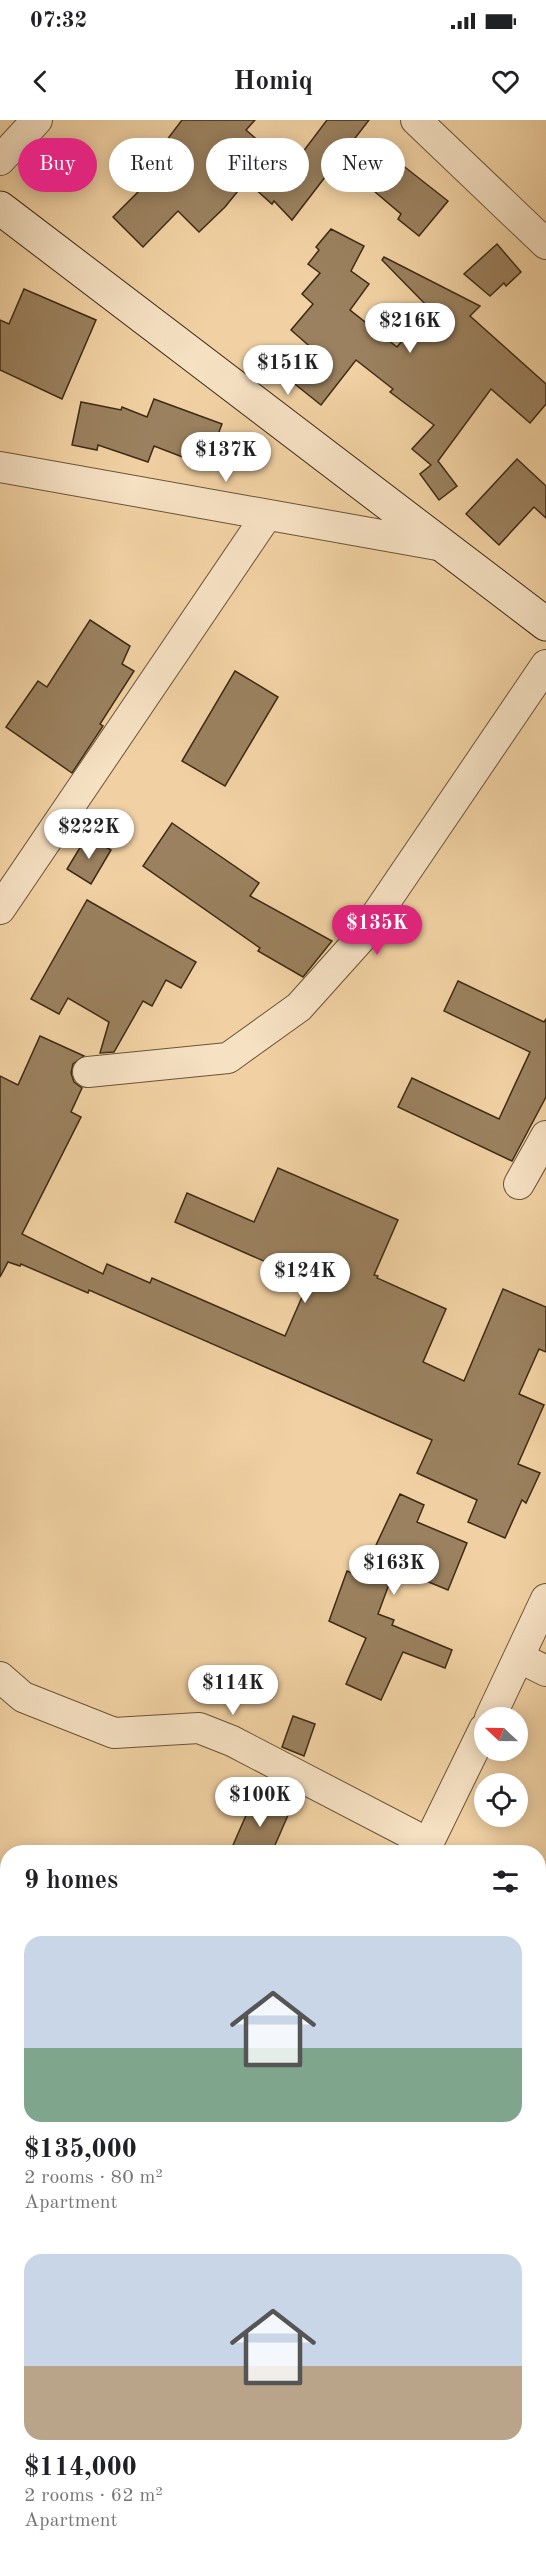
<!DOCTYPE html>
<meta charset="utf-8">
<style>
:root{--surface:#fff;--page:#f2f2f2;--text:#202124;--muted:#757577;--accent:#db2777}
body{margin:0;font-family:"Old Standard TT",serif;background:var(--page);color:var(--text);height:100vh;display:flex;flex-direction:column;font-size:22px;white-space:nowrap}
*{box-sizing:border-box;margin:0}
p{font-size:20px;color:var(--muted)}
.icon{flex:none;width:33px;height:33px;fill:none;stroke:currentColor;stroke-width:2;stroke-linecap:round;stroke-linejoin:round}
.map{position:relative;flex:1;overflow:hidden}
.panel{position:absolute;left:0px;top:1725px;width:546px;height:722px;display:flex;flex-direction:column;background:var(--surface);border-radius:24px 24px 0 0;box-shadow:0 3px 15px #0003}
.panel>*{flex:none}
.hud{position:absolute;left:18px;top:18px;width:510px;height:54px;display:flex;gap:12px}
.needle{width:39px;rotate:292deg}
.fabs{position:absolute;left:474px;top:1587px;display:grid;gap:12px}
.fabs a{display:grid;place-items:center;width:54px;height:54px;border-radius:50%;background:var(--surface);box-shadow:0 3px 15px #0003;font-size:30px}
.price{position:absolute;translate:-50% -51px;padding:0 14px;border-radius:21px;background:#fff;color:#222;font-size:20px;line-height:39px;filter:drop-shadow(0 2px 3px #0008)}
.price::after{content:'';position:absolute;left:50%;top:36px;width:18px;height:14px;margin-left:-9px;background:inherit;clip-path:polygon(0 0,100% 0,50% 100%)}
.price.on{background:var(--accent);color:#fff}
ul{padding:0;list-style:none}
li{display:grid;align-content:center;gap:12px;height:318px;padding:0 24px}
li span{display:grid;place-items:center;height:186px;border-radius:18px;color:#555}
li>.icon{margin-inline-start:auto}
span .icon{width:108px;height:108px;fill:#fffc;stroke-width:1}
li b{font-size:26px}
h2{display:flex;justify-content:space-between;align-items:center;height:72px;padding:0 24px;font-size:26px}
.chip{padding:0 21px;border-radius:27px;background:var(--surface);box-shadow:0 3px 15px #0003;font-size:21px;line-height:54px}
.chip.on{background:var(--accent);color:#fff}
.status{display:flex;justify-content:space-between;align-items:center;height:42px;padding:0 30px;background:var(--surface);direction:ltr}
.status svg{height:16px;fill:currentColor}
header{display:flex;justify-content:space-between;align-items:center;height:78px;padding:0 24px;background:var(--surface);font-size:27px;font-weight:800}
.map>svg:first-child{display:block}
.building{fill:#9b815f;stroke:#3e2b15;stroke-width:1.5}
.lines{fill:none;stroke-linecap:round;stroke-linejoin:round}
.street-casing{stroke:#6b5438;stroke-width:32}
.secondary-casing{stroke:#3e2b15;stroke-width:35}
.street{stroke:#f6e1c3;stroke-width:30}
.secondary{stroke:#f6e1c3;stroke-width:33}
</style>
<div class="status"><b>07:32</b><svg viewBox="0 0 49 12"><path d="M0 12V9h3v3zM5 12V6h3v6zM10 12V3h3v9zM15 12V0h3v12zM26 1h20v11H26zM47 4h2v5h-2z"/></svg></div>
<header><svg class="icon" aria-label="back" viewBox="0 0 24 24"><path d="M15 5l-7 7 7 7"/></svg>Homiq<svg class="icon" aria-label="heart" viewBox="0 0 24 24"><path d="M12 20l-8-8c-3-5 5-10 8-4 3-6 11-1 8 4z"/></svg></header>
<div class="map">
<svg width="546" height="2446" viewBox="0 0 546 2446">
<rect width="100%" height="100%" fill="#f1d1a3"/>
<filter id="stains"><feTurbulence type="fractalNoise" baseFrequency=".00333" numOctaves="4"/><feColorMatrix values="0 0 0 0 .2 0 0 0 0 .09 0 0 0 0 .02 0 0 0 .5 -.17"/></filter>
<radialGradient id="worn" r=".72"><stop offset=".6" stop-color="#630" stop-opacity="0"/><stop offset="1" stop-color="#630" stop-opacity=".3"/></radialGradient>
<!-- building -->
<g class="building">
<path d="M182 0H255L246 10 290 49 327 0H369L292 100 274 81 272 84 246 61 225 87 199 112 178 91 143 127 113 97 153 57 144 50Z"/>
<path d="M392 37 448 81 419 116 398 99 401 94 368 66Z"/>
<path d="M331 109 364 126 351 151 369 164 350 190 397 227 429 188 382 140 384 137 480 186 470 196 546 264V284L530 303 491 269 438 341 457 366 439 380 420 354 431 345 412 329 434 305 390 272 393 269 356 240 321 285 291 261 315 231 291 210 313 184 302 174 320 153 308 144 319 130 316 127Z"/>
<path d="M497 124 521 152 506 166 504 163 490 176 464 154Z"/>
<path d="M24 169 96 200 62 279 0 250V200L9 204Z"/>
<path d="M154 279 222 304 206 346 154 326 148 342 98 325 97 330 72 325 81 282 121 290 122 287 147 297Z"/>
<path d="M517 339 546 366V398L534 387 499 425 466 394Z"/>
<path d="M90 500 130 526 122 544 134 551 100 604 103 606 72 653 6 607 38 561 47 567Z"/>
<path d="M235 551 278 577 225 666 182 641Z"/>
<path d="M172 703 259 763 250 776 332 821 303 857 258 831 260 828 143 746Z"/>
<path d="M87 716 111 730 91 764 67 749Z"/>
<path d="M87 780 196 842 181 868 166 860 152 886 143 881 114 932 100 933 109 902 68 878 59 894 31 879Z"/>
<path d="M458 861 544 902 546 899V977L512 1041 398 987 412 958 499 999 530 932 444 891Z"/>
<path d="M40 916 84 936 73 944 71 953 74 962 82 968 71 992 81 997 22 1114 103 1154 107 1144 150 1163 152 1158 285 1216 309 1161 175 1102 187 1073 254 1102 278 1048 398 1100 374 1155 378 1156 377 1158 446 1189 423 1242 464 1261 503 1169 546 1187V1232L539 1229 519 1274 544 1285 518 1344 540 1353 526 1383 522 1380 505 1418 468 1402 477 1380 417 1353 432 1320 89 1170 88 1173 21 1144 20 1146 8 1142 0 1157V956L18 965Z"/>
<path d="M400 1374 424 1385 417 1402 467 1423 448 1470 395 1448 378 1494 394 1500 392 1505 452 1530 445 1548 403 1532 381 1580 346 1564 366 1518 329 1501 347 1451 361 1457Z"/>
<path d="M293 1596 315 1604 304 1636 282 1627Z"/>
<path d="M254 1677 289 1693 272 1732H230Z"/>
</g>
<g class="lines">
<!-- street casing -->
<g class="street-casing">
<g id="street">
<path d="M416 0 546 124"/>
<path d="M0 40 37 0"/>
<path d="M0 347 443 426"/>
<path d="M0 789 267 395"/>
<path d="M88 952 228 938 299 887 360 819 546 545"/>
<path d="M519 1064 546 1016"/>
<path d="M520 1538 546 1551"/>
<path d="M0 1557 23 1577 114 1613 199 1608 232 1621 428 1723"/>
<path d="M490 1598 546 1479"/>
<path d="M424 1732 484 1609"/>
<path d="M538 1897 546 1901"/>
<path d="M0 2016 8 2019"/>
<path d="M538 2250 546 2253"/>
<path d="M538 2359 546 2352"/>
<path d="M5 2446 8 2439"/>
<path d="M451 2446 458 2439"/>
</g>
</g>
<!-- secondary casing -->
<g class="secondary-casing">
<path id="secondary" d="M0 88 546 504"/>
</g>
<!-- street -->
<use href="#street" class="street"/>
<!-- secondary -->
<use href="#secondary" class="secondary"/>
</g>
<rect width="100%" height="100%" filter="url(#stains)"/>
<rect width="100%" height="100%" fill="url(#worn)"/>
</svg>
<div class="fabs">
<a><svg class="needle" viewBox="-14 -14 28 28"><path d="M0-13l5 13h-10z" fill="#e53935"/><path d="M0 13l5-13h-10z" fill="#757577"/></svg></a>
<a><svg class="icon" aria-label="locate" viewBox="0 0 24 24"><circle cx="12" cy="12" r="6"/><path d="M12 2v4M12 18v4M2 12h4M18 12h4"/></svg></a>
</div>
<b class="price" style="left:410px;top:234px">$216K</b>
<b class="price" style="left:288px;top:276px">$151K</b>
<b class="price" style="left:226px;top:363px">$137K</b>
<b class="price" style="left:89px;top:740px">$222K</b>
<b class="price on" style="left:377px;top:836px">$135K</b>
<b class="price" style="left:305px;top:1184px">$124K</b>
<b class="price" style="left:394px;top:1476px">$163K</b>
<b class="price" style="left:233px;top:1596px">$114K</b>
<b class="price" style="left:260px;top:1708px">$100K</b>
<div class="hud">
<a class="chip on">Buy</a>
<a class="chip">Rent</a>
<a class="chip">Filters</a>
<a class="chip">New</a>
</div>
<section class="panel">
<h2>9 homes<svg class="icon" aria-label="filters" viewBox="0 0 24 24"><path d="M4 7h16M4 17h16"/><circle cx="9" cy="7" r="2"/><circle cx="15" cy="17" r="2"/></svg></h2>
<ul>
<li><span style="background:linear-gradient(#c9d6e8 60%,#7fa58c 0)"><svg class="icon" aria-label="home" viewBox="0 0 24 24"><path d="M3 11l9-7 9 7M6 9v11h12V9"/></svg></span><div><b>$135,000</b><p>2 rooms · 80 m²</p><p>Apartment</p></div></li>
<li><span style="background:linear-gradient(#c9d6e8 60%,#b9a48a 0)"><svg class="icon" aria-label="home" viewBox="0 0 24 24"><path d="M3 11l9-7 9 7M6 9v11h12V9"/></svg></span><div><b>$114,000</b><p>2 rooms · 62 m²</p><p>Apartment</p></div></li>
</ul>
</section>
</div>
